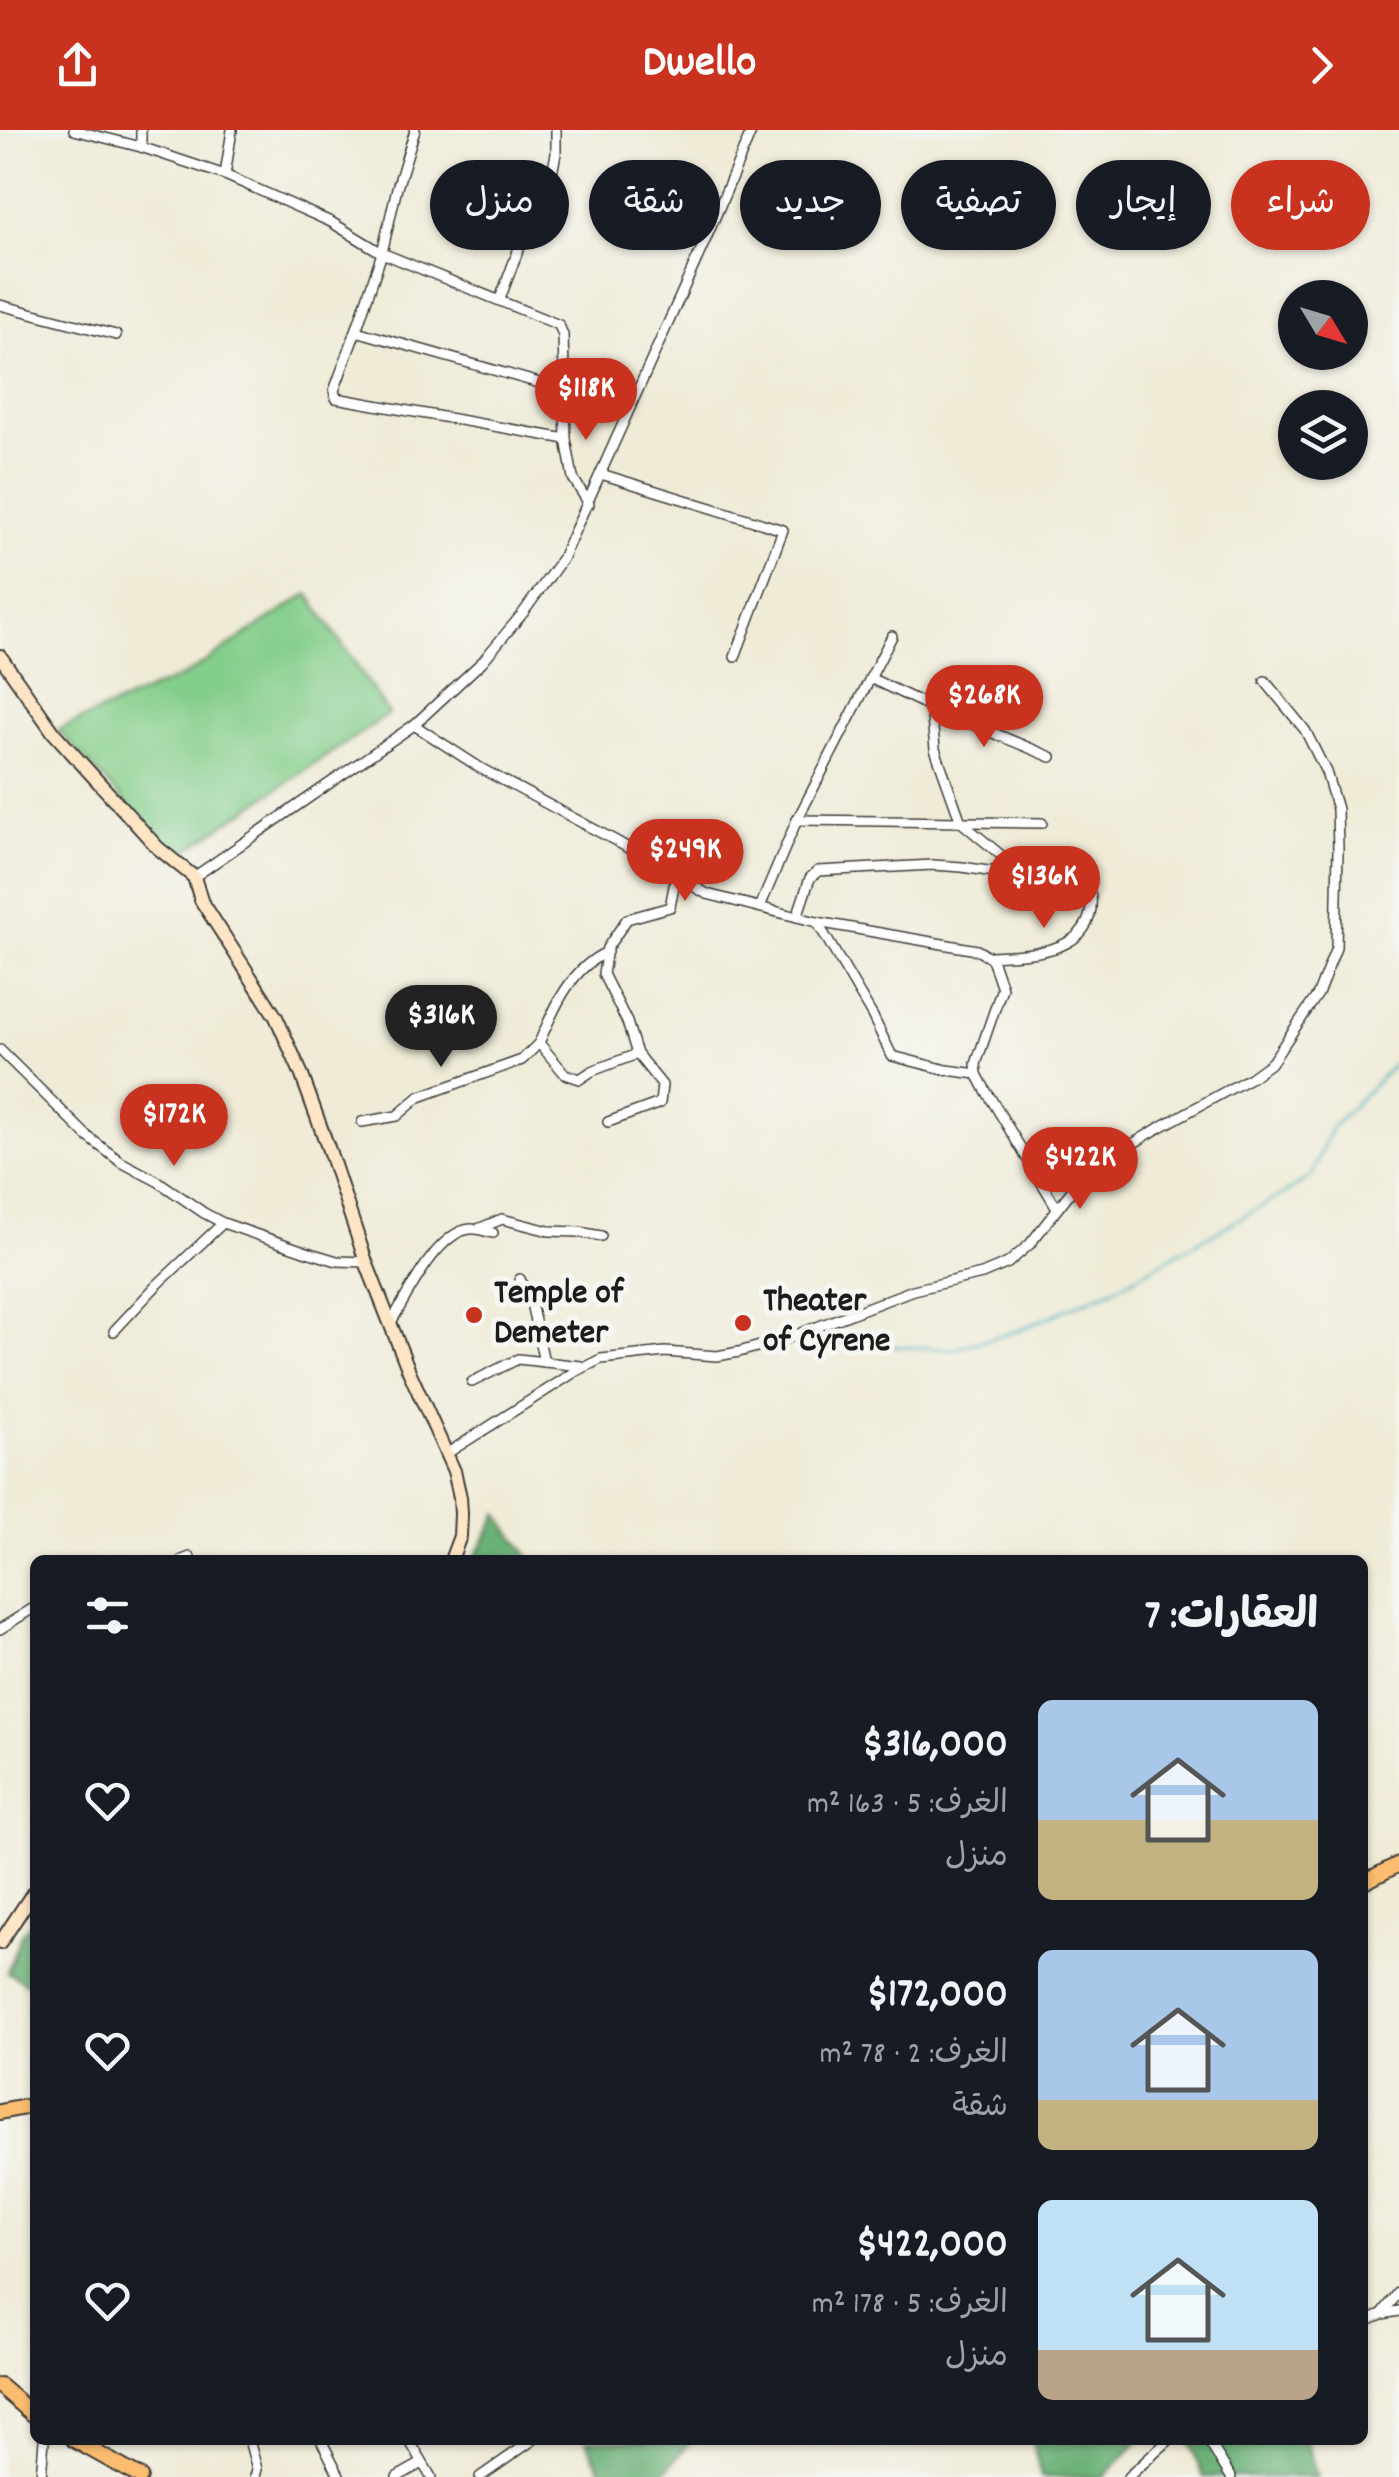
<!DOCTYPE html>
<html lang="ar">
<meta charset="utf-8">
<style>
:root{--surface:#171b24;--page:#20242c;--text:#f1f3f6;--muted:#9ea1a6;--accent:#c8321e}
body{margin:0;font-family:Dekko,"Playpen Sans Arabic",sans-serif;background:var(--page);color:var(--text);direction:rtl;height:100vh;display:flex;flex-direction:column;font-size:38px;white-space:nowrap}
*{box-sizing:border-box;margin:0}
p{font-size:32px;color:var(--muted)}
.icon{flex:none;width:55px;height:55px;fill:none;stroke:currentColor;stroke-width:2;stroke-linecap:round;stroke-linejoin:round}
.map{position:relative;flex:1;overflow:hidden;direction:ltr}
.drawer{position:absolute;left:30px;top:1425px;width:1338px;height:890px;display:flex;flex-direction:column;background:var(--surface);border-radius:15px;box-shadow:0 2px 8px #0004;direction:rtl}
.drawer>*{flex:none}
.banner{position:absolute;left:30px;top:30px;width:1340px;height:90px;direction:rtl;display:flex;gap:20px}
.needle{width:65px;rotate:128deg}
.controls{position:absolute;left:1278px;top:150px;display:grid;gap:20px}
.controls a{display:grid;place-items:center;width:90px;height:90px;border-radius:50%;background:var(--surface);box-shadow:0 2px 8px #0004;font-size:50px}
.price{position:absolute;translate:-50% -85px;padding:0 22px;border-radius:35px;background:var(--accent);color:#fff;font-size:32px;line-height:65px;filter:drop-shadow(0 2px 5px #0008)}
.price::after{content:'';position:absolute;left:50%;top:60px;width:30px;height:22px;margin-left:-15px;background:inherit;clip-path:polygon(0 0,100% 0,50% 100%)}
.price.selected{background:#222;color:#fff}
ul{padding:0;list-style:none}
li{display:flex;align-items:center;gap:30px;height:250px;padding:0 50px}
li span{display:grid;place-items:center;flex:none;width:280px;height:200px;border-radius:15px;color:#555}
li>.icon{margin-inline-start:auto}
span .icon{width:120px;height:120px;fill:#fffc;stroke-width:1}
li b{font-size:42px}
h2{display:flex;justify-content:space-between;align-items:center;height:120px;padding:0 50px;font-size:42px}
.tag{padding:0 35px;border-radius:45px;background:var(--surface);box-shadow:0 2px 8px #0004;font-size:35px;line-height:90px}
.tag.selected{background:var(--accent);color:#fff}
header{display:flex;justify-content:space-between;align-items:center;height:130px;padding:0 50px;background:var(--accent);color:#fff;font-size:45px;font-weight:700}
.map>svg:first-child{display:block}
.green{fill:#84ce8b;stroke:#507554;stroke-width:2.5}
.forest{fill:#6bb177;stroke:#44664a;stroke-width:2.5}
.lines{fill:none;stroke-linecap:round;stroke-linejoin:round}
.stream{stroke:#44b2bf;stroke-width:2.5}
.minor-casing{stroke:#3c3b38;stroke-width:12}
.secondary-casing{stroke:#3c3b38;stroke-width:16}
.primary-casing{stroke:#3c3b38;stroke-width:18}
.minor{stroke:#fff;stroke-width:9}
.secondary{stroke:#fee5c5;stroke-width:12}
.primary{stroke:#fcbd6f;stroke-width:14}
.poi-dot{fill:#c8321e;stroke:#f6f6f2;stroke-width:4}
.labels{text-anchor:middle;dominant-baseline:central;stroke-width:10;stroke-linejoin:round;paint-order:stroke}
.poi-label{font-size:35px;font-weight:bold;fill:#1c1c1c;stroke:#f6f6f2;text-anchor:start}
</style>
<header><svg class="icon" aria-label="forward" viewBox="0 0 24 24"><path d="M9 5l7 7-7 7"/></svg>Dwello<svg class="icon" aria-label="share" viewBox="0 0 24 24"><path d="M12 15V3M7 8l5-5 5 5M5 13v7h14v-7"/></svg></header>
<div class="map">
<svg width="1399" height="2347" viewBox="0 0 1399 2347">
<rect width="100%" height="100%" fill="#f6f6f2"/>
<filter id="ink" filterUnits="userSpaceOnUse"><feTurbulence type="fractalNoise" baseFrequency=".01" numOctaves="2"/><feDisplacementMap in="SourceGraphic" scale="20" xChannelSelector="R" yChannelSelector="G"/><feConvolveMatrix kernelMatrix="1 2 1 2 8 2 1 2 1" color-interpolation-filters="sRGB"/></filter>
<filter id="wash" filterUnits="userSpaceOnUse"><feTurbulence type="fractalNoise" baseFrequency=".0048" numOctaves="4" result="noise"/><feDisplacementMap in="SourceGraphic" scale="40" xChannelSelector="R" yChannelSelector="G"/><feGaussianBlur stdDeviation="2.25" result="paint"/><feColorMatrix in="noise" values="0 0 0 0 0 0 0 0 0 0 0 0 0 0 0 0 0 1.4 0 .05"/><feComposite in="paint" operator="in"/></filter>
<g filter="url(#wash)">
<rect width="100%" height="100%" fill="#efebd7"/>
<!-- green -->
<path class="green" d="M308 464 389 584 176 727 58 600 187 544Z"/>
<!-- forest -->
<g class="forest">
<path d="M498 1384 531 1430H474Z"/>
<path d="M35 1790V1858L7 1842 21 1805Z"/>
<path d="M586 2310H692L660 2347H605Z"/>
<path d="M1032 2310H1140L1104 2347H1041Z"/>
<path d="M1189 2310H1306L1317 2347H1203Z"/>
</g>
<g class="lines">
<!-- stream -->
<path class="stream" d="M837 1214 953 1219 1014 1202 1116 1158 1294 1058 1312 1045 1331 998 1399 929"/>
</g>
</g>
<g filter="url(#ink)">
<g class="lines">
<!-- minor casing -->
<g class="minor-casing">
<g id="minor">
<path d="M74 0 141 17 225 45 331 92 382 123 559 195 563 205 566 309 573 348 589 374"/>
<path d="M415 0 397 58 382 123 356 201 564 260"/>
<path d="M141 17V0"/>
<path d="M225 45 232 0"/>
<path d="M500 169 525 102 547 67 556 24V0"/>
<path d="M0 175 116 205"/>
<path d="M356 201 334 261 336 268 566 309"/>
<path d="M601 344 783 400 735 527"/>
<path d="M870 548 931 577 935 619 961 692 1008 731 992 742"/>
<path d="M931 577 1051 627"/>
<path d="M414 595 482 639 616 711 707 764 817 792 977 820 992 829 1002 858 976 934 977 944 985 959 1057 1078"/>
<path d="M797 690 1042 693"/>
<path d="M194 747 414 595 482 532 523 483 562 429 705 111 752 0"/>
<path d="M760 777 796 692 892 506"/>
<path d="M797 787 810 748 818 741 933 735 962 737 1059 752 1091 766C1096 824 1030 824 989 826"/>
<path d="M817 792 872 885 892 926 947 940 977 944"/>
<path d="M607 822C571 838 554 878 539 913L565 944 580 949 592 941 637 924"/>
<path d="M0 920 87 1006 121 1032 159 1052 204 1083 223 1093 307 1122 337 1131 366 1132"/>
<path d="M362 992 397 986 419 967 522 930 539 913"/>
<path d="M608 992 660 973 662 955 637 924 627 892 603 844 607 818 627 789 670 777 676 746"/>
<path d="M478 1099 502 1089 549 1101 579 1102 601 1106"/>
<path d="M520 1149 531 1173 544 1232"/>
<path d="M390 1194C406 1168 437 1102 470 1099 477 1098 487 1102 493 1103"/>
<path d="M114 1201 156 1156 223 1093"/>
<path d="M472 1252 518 1229 581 1236"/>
<path d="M446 1324 575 1242 601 1229 665 1222 717 1226 739 1222 788 1208 913 1160 982 1144 1008 1133 1030 1114 1076 1055 1093 1038 1157 999 1250 948 1272 932 1318 864 1336 818 1338 719 1337 679 1326 642 1305 600 1265 551"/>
<path d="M182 1430 190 1427"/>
<path d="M0 1499 35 1477"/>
<path d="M1382 2184 1399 2162"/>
<path d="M1362 2192 1382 2184 1399 2181"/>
<path d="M249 2310 257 2339 255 2347"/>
<path d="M321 2310 340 2347"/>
<path d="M409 2310 431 2347"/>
<path d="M1208 2310 1231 2347"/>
<path d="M41 2347 44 2310"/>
<path d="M397 2347 422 2333"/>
<path d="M480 2347 533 2310"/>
<path d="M1128 2347 1169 2310"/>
</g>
</g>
<!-- secondary casing -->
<g class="secondary-casing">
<g id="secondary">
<path d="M0 526 54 603 158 718 194 747 201 770 276 887 301 943 330 1023 366 1132 409 1241 454 1341 460 1367 461 1384 460 1406 451 1430"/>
<path d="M0 1813 35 1760"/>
</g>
</g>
<!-- primary casing -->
<g class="primary-casing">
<g id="primary">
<path d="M1362 1753 1399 1734"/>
<path d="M0 1982 35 1975"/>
<path d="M0 2256 35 2286"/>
<path d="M74 2310 140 2347"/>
</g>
</g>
<!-- minor -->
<use href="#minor" class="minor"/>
<!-- secondary -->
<use href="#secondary" class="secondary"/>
<!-- primary -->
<use href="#primary" class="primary"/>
</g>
</g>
<!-- markers -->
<g class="poi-dot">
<circle cx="474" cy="1185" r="10"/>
<circle cx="743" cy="1193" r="10"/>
</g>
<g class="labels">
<!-- poi labels -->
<g class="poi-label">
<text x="494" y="1165">Temple of<tspan x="494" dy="40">Demeter</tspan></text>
<text x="763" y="1173">Theater<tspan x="763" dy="40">of Cyrene</tspan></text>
</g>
</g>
</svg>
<div class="controls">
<a><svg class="needle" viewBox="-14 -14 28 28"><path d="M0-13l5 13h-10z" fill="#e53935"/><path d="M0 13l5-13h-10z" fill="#9ea1a6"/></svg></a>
<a><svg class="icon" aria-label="layers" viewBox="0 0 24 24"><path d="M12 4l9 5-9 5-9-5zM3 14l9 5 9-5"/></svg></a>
</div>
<b class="price" style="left:586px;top:313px">$118K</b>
<b class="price" style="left:984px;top:620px">$268K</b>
<b class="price" style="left:685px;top:774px">$249K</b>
<b class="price" style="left:1044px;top:801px">$136K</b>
<b class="price selected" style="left:441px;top:940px">$316K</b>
<b class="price" style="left:174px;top:1039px">$172K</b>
<b class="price" style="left:1080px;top:1082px">$422K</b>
<div class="banner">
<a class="tag selected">شراء</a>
<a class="tag">إيجار</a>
<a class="tag">تصفية</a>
<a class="tag">جديد</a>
<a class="tag">شقة</a>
<a class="tag">منزل</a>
</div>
<section class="drawer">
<h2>العقارات: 7<svg class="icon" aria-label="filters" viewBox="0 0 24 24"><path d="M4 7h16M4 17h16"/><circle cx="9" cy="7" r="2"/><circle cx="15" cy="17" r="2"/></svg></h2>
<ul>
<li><span style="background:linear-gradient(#a9c7e8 60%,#c2b280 0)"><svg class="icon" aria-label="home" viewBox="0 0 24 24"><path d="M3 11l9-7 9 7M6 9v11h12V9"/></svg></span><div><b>$316,000</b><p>الغرف: 5 · 163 m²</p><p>منزل</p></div><svg class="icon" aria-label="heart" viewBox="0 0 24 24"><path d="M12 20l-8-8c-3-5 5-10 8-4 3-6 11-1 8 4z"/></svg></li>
<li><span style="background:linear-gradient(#a9c7e8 75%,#c2b280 0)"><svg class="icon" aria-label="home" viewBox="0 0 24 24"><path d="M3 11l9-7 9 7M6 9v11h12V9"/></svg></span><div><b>$172,000</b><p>الغرف: 2 · 78 m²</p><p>شقة</p></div><svg class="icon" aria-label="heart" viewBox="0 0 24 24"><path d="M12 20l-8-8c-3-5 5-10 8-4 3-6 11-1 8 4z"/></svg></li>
<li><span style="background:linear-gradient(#bfe0f5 75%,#b9a48a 0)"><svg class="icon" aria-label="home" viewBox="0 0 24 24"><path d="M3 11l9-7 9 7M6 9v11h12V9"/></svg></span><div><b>$422,000</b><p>الغرف: 5 · 178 m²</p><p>منزل</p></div><svg class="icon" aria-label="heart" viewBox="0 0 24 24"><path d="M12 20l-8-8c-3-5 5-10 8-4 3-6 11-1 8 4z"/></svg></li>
</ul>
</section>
</div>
